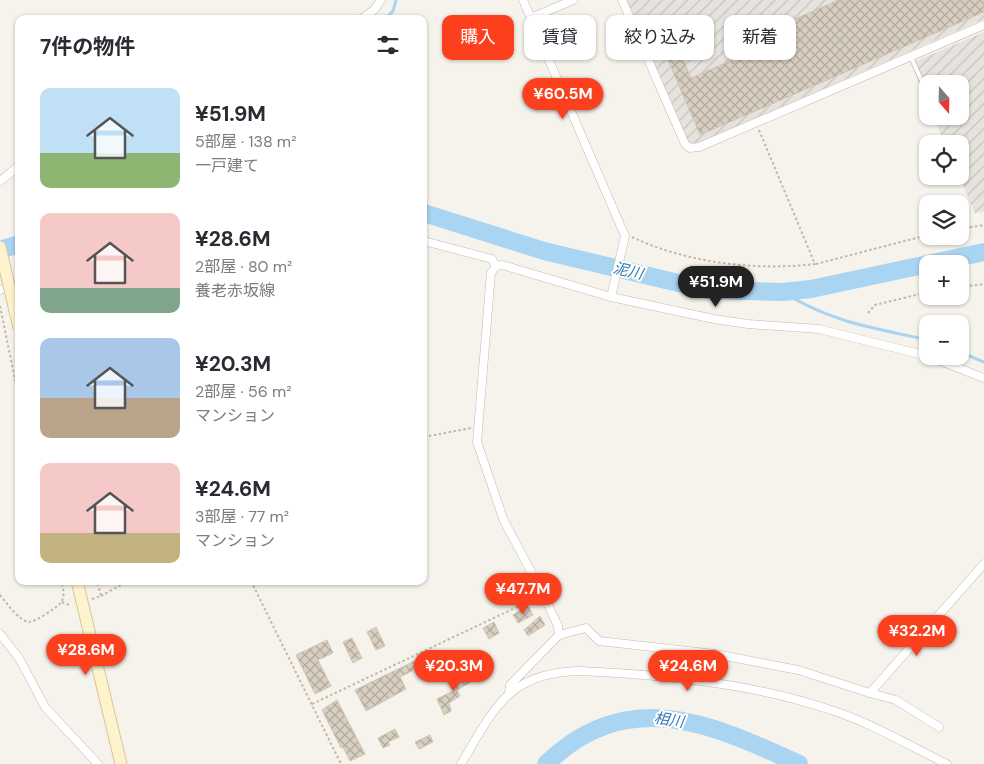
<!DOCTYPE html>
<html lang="ja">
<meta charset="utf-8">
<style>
:root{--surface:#fff;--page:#f7f7f7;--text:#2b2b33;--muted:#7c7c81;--accent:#fc3f1d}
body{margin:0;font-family:"DM Sans","Noto Sans JP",sans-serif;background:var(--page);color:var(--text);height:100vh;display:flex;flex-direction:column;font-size:19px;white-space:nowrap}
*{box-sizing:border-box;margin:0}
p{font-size:16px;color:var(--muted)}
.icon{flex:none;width:28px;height:28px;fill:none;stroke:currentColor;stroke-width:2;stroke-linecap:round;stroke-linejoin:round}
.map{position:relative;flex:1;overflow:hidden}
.details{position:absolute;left:15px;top:15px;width:412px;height:570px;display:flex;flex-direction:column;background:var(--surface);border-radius:10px;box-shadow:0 1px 4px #0004}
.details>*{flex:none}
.top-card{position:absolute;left:442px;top:15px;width:466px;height:45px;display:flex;gap:10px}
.needle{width:32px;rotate:160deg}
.buttons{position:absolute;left:919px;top:75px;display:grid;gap:10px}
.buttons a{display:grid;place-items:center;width:50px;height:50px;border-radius:10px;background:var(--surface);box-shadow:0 1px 4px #0004;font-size:25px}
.price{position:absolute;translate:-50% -42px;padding:0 11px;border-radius:18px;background:var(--accent);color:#fff;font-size:16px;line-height:32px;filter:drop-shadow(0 1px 2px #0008)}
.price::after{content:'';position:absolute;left:50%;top:30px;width:15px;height:11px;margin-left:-8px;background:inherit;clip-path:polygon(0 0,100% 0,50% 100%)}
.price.active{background:#222;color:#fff}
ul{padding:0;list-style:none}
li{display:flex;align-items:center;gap:15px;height:125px;padding:0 25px}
li span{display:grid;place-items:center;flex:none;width:140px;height:100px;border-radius:10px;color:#555}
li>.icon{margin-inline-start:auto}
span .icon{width:60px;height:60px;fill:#fffc;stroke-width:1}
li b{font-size:21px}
h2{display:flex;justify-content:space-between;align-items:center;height:60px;padding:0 25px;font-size:21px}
.pill{padding:0 18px;border-radius:10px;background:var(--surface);box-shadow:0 1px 4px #0004;font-size:18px;line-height:45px}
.pill.active{background:var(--accent);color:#fff}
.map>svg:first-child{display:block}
.industrial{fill:url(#industrial-furrows)}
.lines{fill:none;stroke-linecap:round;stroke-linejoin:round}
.stream{stroke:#a9d4f2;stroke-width:3}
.river{stroke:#a9d4f2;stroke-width:18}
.building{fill:url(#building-cross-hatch);stroke:#d3c7b4}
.service-casing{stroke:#c2bbae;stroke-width:5.5}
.minor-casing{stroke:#c2bbae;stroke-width:9}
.secondary-casing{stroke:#d6c79b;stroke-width:13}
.path{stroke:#c4b79f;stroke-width:2;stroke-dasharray:2.5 2.5;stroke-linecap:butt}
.service{stroke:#fff;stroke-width:4}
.minor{stroke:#fff;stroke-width:8}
.secondary{stroke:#fff3cd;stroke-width:11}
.secondary-bridge-casing{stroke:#d6c79b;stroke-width:13;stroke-linecap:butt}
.secondary-bridge{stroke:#fff3cd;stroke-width:11}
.labels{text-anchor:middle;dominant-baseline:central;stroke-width:4;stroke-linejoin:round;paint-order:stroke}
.water-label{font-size:15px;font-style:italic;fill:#2e7ab2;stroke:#fff}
</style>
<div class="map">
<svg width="984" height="764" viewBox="0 0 984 764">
<defs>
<pattern id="industrial-furrows" width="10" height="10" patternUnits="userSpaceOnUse" patternTransform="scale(1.25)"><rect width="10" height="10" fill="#e6e2dd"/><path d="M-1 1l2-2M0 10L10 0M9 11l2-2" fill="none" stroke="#c7c3be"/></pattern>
<pattern id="building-cross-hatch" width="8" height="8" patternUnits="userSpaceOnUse" patternTransform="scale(1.25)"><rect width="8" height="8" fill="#d8cfc1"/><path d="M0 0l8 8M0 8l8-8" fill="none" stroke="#b1aa9e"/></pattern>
</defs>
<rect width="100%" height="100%" fill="#f6f3ec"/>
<!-- industrial -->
<g class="industrial">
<path d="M626 0H984V19L694 145 688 143Z"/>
<path d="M984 32V212L975 213 959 176 960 144H945L933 116H960V84H928L927 103 911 63Z"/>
</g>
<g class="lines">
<!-- stream -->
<g class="stream">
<path d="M385 19 393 11 396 0"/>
<path d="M783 292C830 322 874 328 928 340"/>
<path d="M960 352 984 362"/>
</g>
<!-- river -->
<g class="river">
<path d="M424 213 544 251 708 290 783 292 811 289 984 252"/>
<path d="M0 250 19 244"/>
<path d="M546 764C627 685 710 723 799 764"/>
</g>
</g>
<!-- building -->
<g class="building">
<path d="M839 0H984V12L700 135 668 60 681 54 691 78 739 57 734 45Z"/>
<path d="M528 606 533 615 518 623 513 615Z"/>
<path d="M540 616 545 625 528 636 524 630Z"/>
<path d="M494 622 499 633 489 639 483 628Z"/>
<path d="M376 627 385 646 376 650 367 632Z"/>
<path d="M352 638 362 658 353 663 343 642Z"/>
<path d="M327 640 333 653 318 660 331 686 315 694 296 655Z"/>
<path d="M433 652 436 659 400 677 406 689 366 711 355 690Z"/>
<path d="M483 656 489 663 479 671 473 663Z"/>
<path d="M469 671 474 680 457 690 460 696 449 703 451 711 444 715 437 699 453 691 449 682Z"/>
<path d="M337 700 365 754 350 761 343 747 341 748 322 710Z"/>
<path d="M395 729 399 737 388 742 390 745 383 748 378 738Z"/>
<path d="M430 735 433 742 419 749 415 742Z"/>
</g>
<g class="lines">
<!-- service casing -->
<g class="service-casing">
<path id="service" d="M911 57 928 95"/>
</g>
<!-- minor casing -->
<g class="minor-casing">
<g id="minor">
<path d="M523 0 625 236 611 297"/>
<path d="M622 0 685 144 690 148 699 147 984 25"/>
<path d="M531 18 573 0"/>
<path d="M361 19 374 10 381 0"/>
<path d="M0 181 19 166"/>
<path d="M424 241 492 259 496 266"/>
<path d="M496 266 502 265 611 297 714 319 748 324 819 329 928 356"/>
<path d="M496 266 491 273 477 442 504 521 543 594 558 626 559 635"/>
<path d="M0 290 19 284"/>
<path d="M928 356 984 378"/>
<path d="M0 634 19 658 45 707 98 764"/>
<path d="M509 693 510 685 559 635 586 628 599 641 715 654 798 670 870 693"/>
<path d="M939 727 896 700 870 693 984 564"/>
<path d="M461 764C494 709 508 672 580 671 665 675 753 683 834 711 873 724 910 746 947 764"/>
</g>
</g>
<!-- secondary casing -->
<g class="secondary-casing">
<path id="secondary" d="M77 581 121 764"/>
</g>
<!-- path -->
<g class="path">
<path d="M960 229 984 225"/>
<path d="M632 237C687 263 756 271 815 264L759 130"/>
<path d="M816 264 928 235"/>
<path d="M960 287 984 284"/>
<path d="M0 306 19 399"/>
<path d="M868 313 875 305 928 292"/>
<path d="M424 437 471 428"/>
<path d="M251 581 341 764"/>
<path d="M0 595C6 602 19 621 29 622 35 622 60 606 62 601 65 594 63 588 61 581"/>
<path d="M101 596 128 581"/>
<path d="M92 599 101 596 97 581"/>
<path d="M62 602 69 605"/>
<path d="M312 704 536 598"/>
</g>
<!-- service -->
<use href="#service" class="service"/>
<!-- minor -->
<use href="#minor" class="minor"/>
<!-- secondary -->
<use href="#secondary" class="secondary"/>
<!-- secondary-bridge casing -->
<g class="secondary-bridge-casing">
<path id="secondary-bridge" d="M0 247 19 328"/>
</g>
<!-- secondary-bridge -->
<use href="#secondary-bridge" class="secondary-bridge"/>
</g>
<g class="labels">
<!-- water labels -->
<g class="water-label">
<text transform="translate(628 271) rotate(13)">泥川</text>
<text transform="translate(669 720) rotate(8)">相川</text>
</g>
</g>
</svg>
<div class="buttons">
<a><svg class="needle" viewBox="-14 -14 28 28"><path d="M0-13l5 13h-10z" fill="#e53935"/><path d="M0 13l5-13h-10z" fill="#7c7c81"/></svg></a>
<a><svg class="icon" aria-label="locate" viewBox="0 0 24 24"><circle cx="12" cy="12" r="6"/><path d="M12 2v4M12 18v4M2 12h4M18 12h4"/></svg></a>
<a><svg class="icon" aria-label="layers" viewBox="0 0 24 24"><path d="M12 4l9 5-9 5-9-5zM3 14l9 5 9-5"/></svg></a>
<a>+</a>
<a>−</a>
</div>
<b class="price" style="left:563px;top:120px">¥60.5M</b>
<b class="price active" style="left:716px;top:308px">¥51.9M</b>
<b class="price" style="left:523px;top:615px">¥47.7M</b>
<b class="price" style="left:917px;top:657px">¥32.2M</b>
<b class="price" style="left:86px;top:676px">¥28.6M</b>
<b class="price" style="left:454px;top:692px">¥20.3M</b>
<b class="price" style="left:688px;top:692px">¥24.6M</b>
<div class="top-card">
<a class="pill active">購入</a>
<a class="pill">賃貸</a>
<a class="pill">絞り込み</a>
<a class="pill">新着</a>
</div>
<section class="details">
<h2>7件の物件<svg class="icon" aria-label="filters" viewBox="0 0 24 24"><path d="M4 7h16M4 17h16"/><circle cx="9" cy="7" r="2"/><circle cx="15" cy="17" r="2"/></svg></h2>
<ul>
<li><span style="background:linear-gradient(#bfe0f5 65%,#8fb573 0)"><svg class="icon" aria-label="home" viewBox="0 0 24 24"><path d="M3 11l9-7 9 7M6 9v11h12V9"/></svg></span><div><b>¥51.9M</b><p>5部屋 · 138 m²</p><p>一戸建て</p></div></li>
<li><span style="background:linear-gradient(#f6c9c9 75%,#7fa58c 0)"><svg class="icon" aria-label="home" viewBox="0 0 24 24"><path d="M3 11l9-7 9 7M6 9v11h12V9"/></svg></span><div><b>¥28.6M</b><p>2部屋 · 80 m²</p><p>養老赤坂線</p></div></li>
<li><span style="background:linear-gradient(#a9c7e8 60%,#b9a48a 0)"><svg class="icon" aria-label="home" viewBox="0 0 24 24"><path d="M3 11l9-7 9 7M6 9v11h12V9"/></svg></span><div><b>¥20.3M</b><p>2部屋 · 56 m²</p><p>マンション</p></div></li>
<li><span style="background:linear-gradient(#f6c9c9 70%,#c2b280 0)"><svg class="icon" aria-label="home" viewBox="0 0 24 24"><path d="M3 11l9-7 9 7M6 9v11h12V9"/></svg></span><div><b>¥24.6M</b><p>3部屋 · 77 m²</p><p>マンション</p></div></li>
</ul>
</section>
</div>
